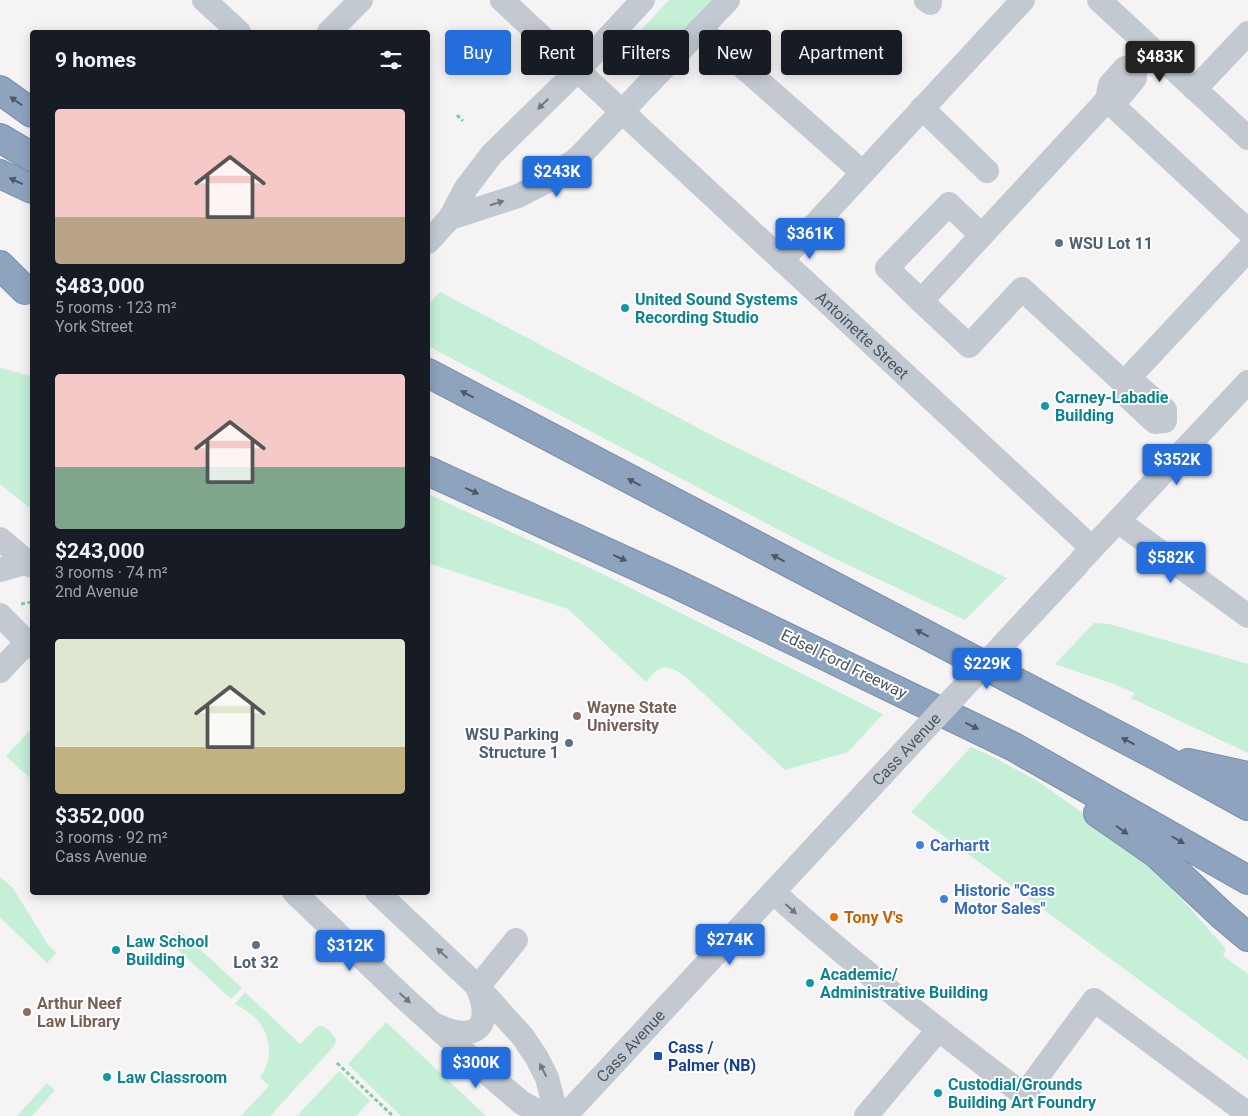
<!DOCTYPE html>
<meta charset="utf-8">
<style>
:root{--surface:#171b24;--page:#242831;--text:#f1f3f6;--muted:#9ea1a6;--accent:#246ddd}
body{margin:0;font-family:Roboto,sans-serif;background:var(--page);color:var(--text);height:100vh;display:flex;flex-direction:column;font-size:19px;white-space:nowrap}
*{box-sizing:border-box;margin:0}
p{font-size:16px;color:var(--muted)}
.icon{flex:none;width:28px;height:28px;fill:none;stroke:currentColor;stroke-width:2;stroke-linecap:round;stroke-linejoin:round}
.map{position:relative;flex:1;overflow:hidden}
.details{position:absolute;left:30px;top:30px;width:400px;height:865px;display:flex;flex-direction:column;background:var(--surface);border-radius:5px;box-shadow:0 2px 12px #0003}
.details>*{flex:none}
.hud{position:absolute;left:445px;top:30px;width:475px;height:45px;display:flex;gap:10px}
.price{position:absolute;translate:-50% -42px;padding:0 11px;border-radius:5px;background:var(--accent);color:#fff;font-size:16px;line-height:32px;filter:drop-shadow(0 1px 2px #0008)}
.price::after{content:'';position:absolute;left:50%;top:30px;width:15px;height:11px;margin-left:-8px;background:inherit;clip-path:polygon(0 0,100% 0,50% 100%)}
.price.active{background:#222;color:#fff}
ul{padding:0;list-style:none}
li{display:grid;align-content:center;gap:10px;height:265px;padding:0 25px}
li span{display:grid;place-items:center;height:155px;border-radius:5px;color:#555}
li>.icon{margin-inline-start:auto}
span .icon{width:90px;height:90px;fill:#fffc;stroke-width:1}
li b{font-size:21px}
h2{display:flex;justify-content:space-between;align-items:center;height:60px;padding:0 25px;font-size:21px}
.pill{padding:0 18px;border-radius:5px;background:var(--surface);box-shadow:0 2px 12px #0003;font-size:18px;line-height:45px}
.pill.active{background:var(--accent);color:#fff}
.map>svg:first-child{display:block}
.green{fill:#c5efd7}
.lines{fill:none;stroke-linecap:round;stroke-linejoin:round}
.highway-casing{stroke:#798eaa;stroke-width:30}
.path{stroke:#7ecca9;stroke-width:3;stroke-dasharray:4 2.5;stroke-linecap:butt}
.minor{stroke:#c2c9d1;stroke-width:24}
.highway{stroke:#8ea3be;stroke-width:28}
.minor-bridge{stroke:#c2c9d1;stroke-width:24}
.oneway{fill:#4e5965}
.oneway2{fill:#6f7882}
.service-dot{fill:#5c6f8a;stroke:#fff;stroke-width:2}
.culture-dot{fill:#0f9aa8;stroke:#fff;stroke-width:2}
.education-dot{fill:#8d6e63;stroke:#fff;stroke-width:2}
.shop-dot{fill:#3f7fe0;stroke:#fff;stroke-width:2}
.food-dot{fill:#e8710a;stroke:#fff;stroke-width:2}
.transit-dot{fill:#1a4fb4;stroke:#fff;stroke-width:2}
.labels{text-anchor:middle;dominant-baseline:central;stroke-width:4;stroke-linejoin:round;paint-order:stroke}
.service-label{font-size:16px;font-weight:bold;fill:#4e5e75;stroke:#fff;text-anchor:start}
.culture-label{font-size:16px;font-weight:bold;fill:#0d838f;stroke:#fff;text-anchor:start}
.street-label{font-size:16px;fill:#4b5560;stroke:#fff}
.education-label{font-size:16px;font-weight:bold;fill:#785e54;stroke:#fff;text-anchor:start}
.shop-label{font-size:16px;font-weight:bold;fill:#366cbe;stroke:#fff;text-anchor:start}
.food-label{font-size:16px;font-weight:bold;fill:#c56008;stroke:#fff;text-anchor:start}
.transit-label{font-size:16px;font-weight:bold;fill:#164399;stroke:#fff;text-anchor:start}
</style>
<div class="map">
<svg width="1248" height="1116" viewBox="0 0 1248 1116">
<rect width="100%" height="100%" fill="#f5f3f3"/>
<!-- green -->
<g class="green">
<path d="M669 0H711L644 72C628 80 615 69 621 52Z"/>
<path d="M440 292 721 440 1007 578 965 620 825 554 428 346V305Z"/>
<path d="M0 368 32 376V510L0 484Z"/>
<path d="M428 494 605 575 883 714 848 752 785 770 687 678C680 672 667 663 658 670 653 673 650 678 646 682L568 609 428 563Z"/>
<path d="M1094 623 1109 624 1248 664V753L1131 698 1135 693 1111 683 1055 664Z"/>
<path d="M32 728V778L31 779 6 756Z"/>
<path d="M971 747 991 756 1036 780 1084 814 1150 866 1187 905 1226 949 1223 956 1248 974V1060L911 812Z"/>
<path d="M0 877 13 888 47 943 56 953 47 963 0 917Z"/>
<path d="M179 930 242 988 231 999 173 945 172 938Z"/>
<path d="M245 992 300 1044 318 1026C326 1025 332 1033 336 1039L335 1045 270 1116H241L269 1086 260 1077C262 1074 265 1071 266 1067 268 1062 269 1057 269 1052 269 1028 255 1014 235 1004Z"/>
<path d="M386 1022 486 1116H401L348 1064Z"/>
<path d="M339 1071 370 1101 356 1116H297Z"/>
<path d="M47 1083 55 1090 32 1116H17Z"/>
</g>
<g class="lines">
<!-- highway casing -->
<g class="highway-casing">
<g id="highway">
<path d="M0 90 32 113"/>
<path d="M0 138 32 157"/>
<path d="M0 174 32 189"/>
<path d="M0 265 25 290"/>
<path d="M428 373 1159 757 1248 806"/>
<path d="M428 471 676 584 1014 747 1248 880"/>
<path d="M1188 763 1248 776"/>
<path d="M1098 813 1157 854 1223 916 1248 937"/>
</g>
</g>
<!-- path -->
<g class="path">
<path d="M457 115 463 121"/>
<path d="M21 604 32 602"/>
<path d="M337 1063 393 1116"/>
</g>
<!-- minor -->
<g class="minor">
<path d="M204 0 239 32"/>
<path id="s1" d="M502 0 1092 548"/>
<path d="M926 0 930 3"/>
<path d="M1099 0 1248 138"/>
<path d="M700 29 862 172"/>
<path d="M329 32 361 0"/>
<path d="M1135 67V78L1121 95 1107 100 1110 85 1125 68Z"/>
<path d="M1195 89 1248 33"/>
<path d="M922 108 987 171"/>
<path d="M450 218 518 196 547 181 578 158 728 0"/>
<path d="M1248 231 1107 100 921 301 969 346 1022 289 1124 383 1248 250"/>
<path d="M428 242 450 218 466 188 492 154 578 70 643 0"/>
<path d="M782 260 1023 0"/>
<path d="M921 301 887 268 949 204 981 235"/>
<path d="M1124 383 1138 386 1165 410V421L1155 422 1128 397Z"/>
<path d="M1118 521 1248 616"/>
<path d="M0 539 32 566"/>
<path d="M1082 559 1248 382"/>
<path d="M0 570 32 561"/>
<path d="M0 615 32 647"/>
<path d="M0 671 27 642"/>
<path d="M294 892 401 995 495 1080 522 1103 547 1116"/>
<path d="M377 892 478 987 523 1037 537 1058 547 1078 557 1116"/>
<path d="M773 892C853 964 938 1030 1024 1095L1094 1000 1248 1114"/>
<path d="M478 987 516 940"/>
<path d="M436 1025C472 1043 495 1029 478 989"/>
<path id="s2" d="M565 1116 868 790"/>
<path d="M866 1116 938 1030"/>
</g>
<!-- highway -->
<use href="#highway" class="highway"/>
<!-- minor-bridge -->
<path class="minor-bridge" id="s3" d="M868 790 1078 564"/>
</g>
<!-- one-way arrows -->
<defs><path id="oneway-solid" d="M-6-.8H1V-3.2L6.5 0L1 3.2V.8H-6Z" transform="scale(1.25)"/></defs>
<g class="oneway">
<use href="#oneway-solid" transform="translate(16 101) rotate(-145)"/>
<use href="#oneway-solid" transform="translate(16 181) rotate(-155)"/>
<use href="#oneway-solid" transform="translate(467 394) rotate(-152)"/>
<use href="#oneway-solid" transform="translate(634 482) rotate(-152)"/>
<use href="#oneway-solid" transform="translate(472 491) rotate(24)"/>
<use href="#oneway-solid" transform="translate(620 558) rotate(24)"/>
<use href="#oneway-solid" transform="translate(778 558) rotate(-152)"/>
<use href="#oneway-solid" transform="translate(922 633) rotate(-152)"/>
<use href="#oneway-solid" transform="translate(972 726) rotate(26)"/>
<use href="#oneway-solid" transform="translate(1128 741) rotate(-152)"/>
<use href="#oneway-solid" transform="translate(1122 830) rotate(35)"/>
<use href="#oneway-solid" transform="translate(1178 840) rotate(30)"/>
</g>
<g class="oneway2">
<use href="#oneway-solid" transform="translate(543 104) rotate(136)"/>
<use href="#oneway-solid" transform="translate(497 203) rotate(-18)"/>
<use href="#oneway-solid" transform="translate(791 909) rotate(42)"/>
<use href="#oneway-solid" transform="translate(442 953) rotate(-137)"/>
<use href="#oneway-solid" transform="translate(405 998) rotate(42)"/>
<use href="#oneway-solid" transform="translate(543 1070) rotate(-117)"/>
</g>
<!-- markers -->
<g class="service-dot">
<circle cx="1059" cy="243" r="5"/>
<circle cx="569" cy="743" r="5"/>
<circle cx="256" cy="945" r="5"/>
</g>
<g class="culture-dot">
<circle cx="625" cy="308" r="5"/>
<circle cx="1045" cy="406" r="5"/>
<circle cx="116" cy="950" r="5"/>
<circle cx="810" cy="983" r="5"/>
<circle cx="107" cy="1077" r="5"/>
<circle cx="938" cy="1093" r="5"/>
</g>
<g class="education-dot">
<circle cx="577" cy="716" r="5"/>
<circle cx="27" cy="1012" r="5"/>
</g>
<g class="shop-dot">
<circle cx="920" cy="845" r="5"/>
<circle cx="944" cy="899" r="5"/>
</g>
<circle class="food-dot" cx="834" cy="917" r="5"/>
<rect class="transit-dot" x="653" y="1051" width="10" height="10" rx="2.5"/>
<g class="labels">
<!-- service labels -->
<g class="service-label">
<text x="1069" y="243">WSU Lot 11</text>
<text x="559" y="734" text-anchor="end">WSU Parking<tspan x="559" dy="18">Structure 1</tspan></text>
<text x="256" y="962" text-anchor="middle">Lot 32</text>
</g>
<!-- culture labels -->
<g class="culture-label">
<text x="635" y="299">United Sound Systems<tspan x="635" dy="18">Recording Studio</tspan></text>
<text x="1055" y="397">Carney-Labadie<tspan x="1055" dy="18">Building</tspan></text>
<text x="126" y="941">Law School<tspan x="126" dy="18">Building</tspan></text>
<text x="820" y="974">Academic/<tspan x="820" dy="18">Administrative Building</tspan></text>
<text x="117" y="1077">Law Classroom</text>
<text x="948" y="1084">Custodial/Grounds<tspan x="948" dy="18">Building Art Foundry</tspan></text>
</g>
<!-- street labels -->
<g class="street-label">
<text stroke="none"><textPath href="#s1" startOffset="492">Antoinette Street</textPath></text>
<text transform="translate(844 664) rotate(26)">Edsel Ford Freeway</text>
<text stroke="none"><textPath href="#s3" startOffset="56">Cass Avenue</textPath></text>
<text stroke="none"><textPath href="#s2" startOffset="96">Cass Avenue</textPath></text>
</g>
<!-- education labels -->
<g class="education-label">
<text x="587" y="707">Wayne State<tspan x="587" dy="18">University</tspan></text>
<text x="37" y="1003">Arthur Neef<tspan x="37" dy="18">Law Library</tspan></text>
</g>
<!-- shop labels -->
<g class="shop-label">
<text x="930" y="845">Carhartt</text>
<text x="954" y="890">Historic "Cass<tspan x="954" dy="18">Motor Sales"</tspan></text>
</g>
<!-- food labels -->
<g class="food-label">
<text x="844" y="917">Tony V's</text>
</g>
<!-- transit labels -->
<g class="transit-label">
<text x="668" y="1047">Cass /<tspan x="668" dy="18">Palmer (NB)</tspan></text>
</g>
</g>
</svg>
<b class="price active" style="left:1160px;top:83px">$483K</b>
<b class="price" style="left:557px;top:198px">$243K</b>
<b class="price" style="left:810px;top:260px">$361K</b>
<b class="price" style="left:1177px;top:486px">$352K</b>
<b class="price" style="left:1171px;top:584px">$582K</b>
<b class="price" style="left:987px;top:690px">$229K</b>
<b class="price" style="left:730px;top:966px">$274K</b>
<b class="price" style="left:350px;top:972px">$312K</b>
<b class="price" style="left:476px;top:1089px">$300K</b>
<div class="hud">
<a class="pill active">Buy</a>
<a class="pill">Rent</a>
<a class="pill">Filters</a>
<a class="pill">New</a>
<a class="pill">Apartment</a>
</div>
<section class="details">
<h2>9 homes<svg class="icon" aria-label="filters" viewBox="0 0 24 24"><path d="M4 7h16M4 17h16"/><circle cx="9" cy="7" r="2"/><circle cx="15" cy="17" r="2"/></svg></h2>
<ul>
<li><span style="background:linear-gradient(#f6c9c9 70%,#b9a48a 0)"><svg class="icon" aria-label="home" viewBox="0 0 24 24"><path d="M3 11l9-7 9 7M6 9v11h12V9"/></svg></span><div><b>$483,000</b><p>5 rooms · 123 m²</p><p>York Street</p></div></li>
<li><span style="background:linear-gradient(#f6c9c9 60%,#7fa58c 0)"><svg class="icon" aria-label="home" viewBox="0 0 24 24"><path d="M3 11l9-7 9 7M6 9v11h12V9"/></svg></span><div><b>$243,000</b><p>3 rooms · 74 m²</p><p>2nd Avenue</p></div></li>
<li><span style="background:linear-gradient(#dfe7d0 70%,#c2b280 0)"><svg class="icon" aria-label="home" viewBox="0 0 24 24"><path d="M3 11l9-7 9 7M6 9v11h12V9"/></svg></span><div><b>$352,000</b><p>3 rooms · 92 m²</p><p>Cass Avenue</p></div></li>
</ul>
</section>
</div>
